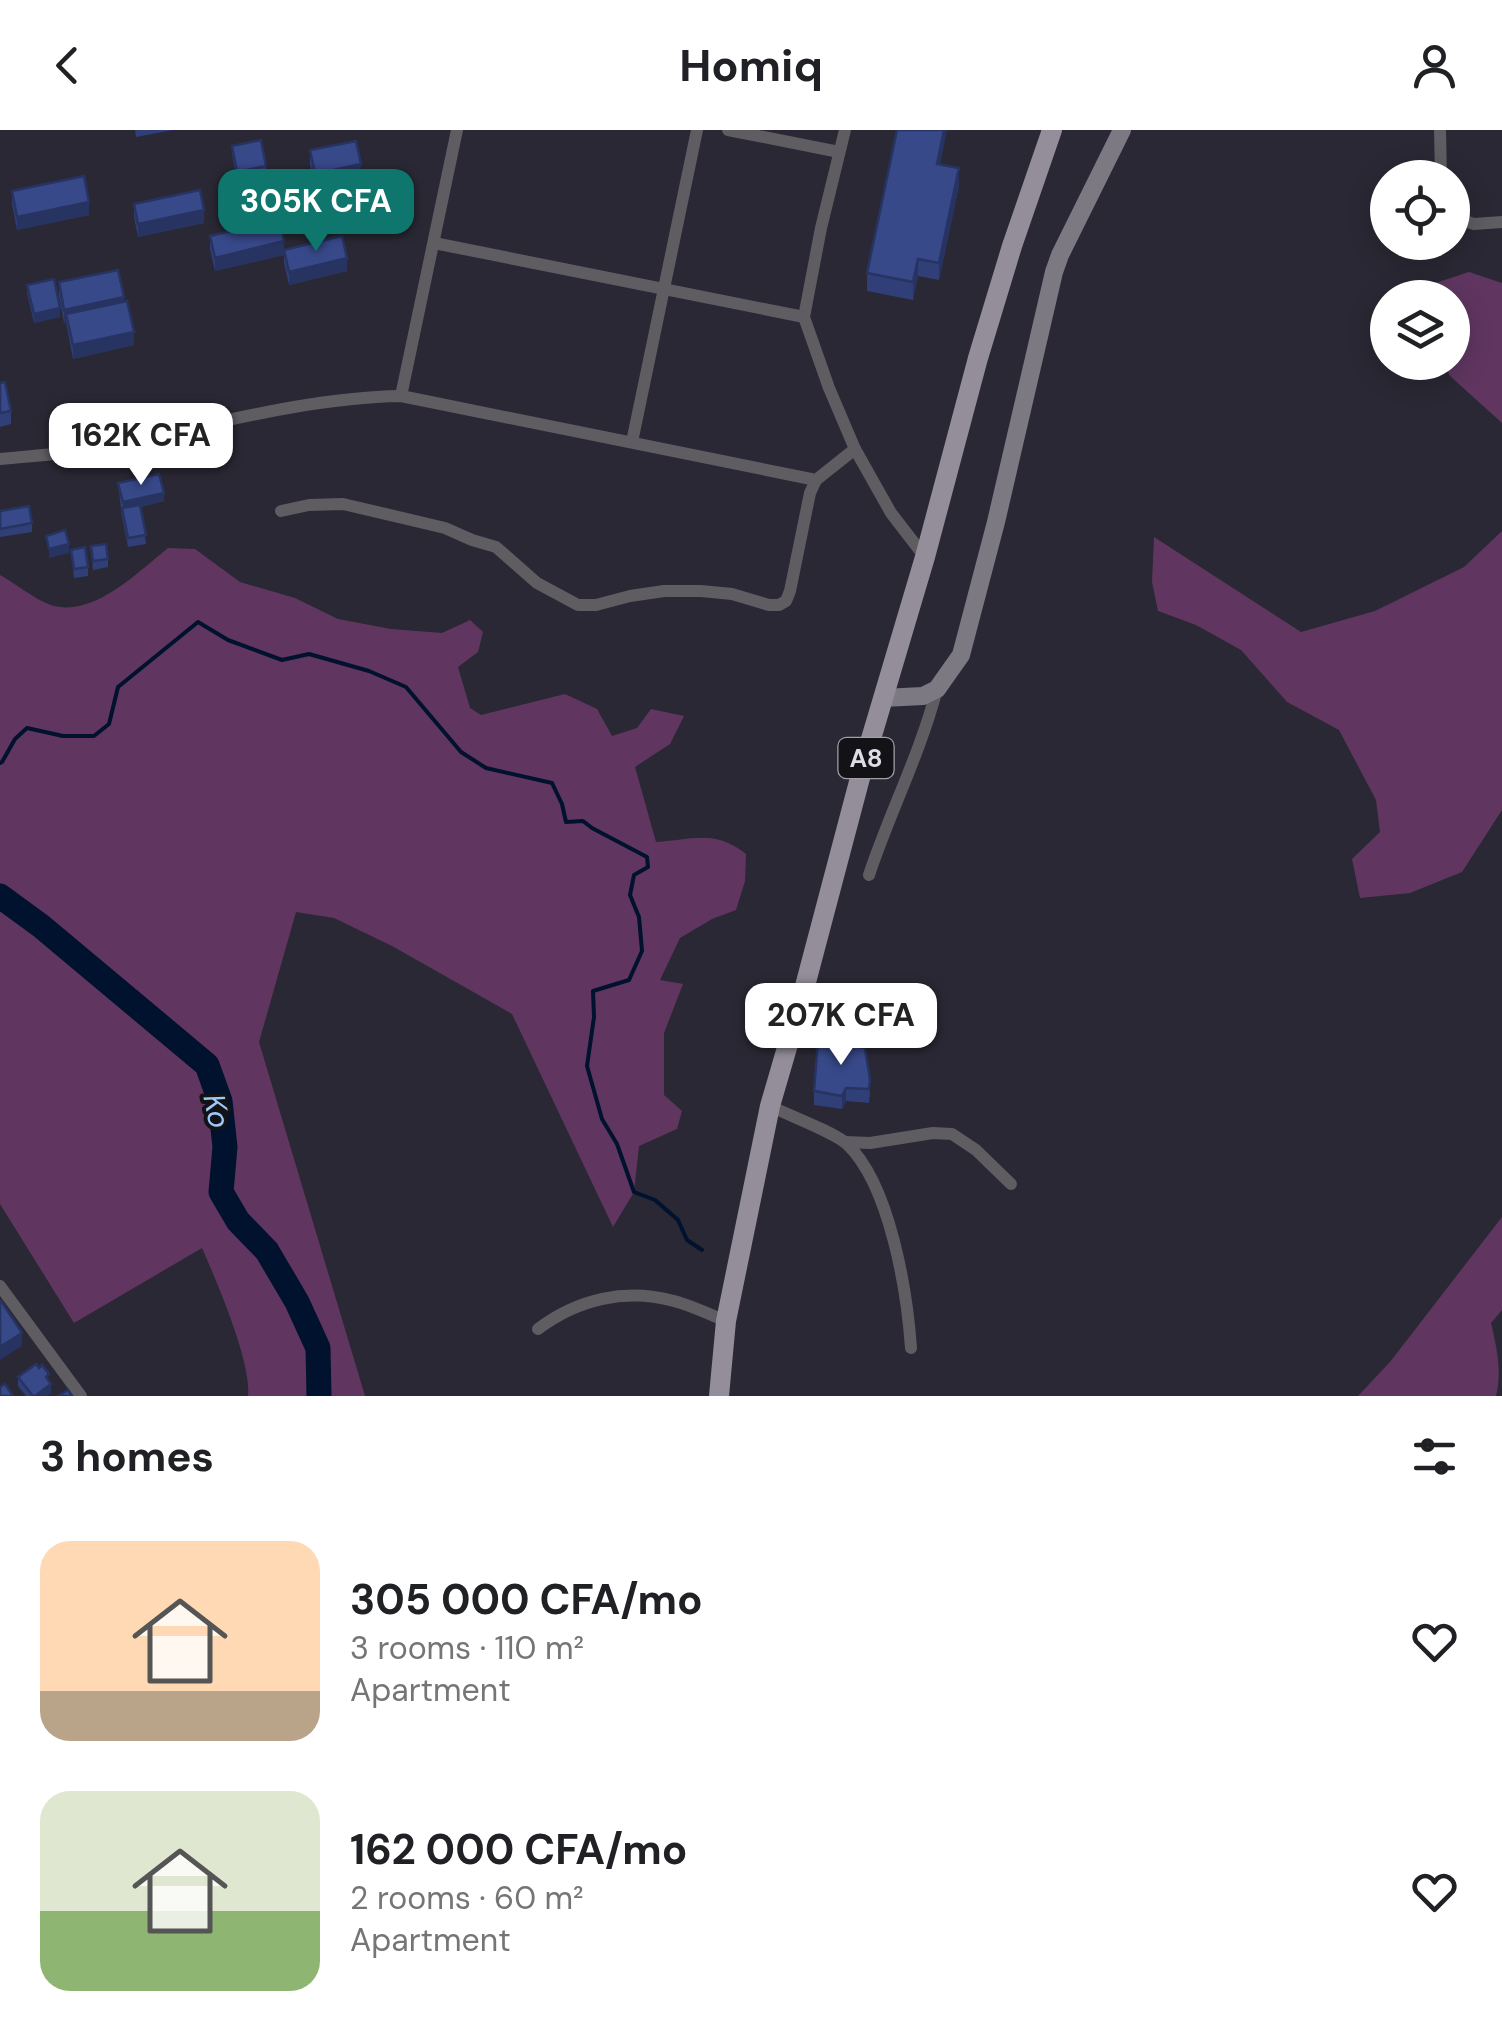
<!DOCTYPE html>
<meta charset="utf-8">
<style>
:root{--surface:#fff;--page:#f6f6f6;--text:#202124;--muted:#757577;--accent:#0f766e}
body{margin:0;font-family:"DM Sans",sans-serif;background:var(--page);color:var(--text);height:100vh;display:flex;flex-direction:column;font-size:38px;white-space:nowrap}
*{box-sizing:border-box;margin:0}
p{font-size:32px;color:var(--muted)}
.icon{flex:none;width:55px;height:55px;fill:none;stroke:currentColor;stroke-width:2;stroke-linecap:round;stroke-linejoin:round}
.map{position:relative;height:1266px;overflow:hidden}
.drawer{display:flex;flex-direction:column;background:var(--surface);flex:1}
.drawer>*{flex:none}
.controls{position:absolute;left:1370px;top:30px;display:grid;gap:20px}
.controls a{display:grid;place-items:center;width:100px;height:100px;border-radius:50%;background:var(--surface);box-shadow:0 5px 25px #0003;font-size:50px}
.price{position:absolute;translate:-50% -85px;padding:0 22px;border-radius:20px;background:#fff;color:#222;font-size:32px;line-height:65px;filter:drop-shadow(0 2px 5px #0008)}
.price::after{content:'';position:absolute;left:50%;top:60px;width:30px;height:22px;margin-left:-15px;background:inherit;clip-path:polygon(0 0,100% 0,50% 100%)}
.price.active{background:var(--accent);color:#fff}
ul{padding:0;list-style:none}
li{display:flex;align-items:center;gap:30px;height:250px;padding:0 40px}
li span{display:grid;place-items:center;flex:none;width:280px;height:200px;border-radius:30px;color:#555}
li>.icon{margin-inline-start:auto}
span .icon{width:120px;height:120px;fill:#fffc;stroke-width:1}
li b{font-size:42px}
h2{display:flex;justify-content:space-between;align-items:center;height:120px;padding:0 40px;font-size:42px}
header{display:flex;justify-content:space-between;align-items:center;height:130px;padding:0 40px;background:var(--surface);font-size:45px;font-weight:700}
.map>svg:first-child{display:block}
.green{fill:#603660}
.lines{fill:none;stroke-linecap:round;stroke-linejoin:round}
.stream{stroke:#00122e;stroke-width:4}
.river{stroke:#00122e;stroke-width:25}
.street{stroke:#5f5c62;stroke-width:12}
.secondary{stroke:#7d7982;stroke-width:18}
.primary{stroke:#948e9a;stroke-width:20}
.wall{fill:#303f77}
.shaded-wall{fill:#273361}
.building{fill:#38498a;stroke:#273361;stroke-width:2.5}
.labels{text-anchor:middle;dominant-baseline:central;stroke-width:8;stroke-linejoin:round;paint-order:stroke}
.shield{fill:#121217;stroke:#a1a0a7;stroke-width:2.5}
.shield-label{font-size:25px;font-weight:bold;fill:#dedde5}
.water-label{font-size:30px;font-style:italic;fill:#9dc9fa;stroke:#121217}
</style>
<header><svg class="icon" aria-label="back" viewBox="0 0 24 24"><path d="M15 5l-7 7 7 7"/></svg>Homiq<svg class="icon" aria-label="person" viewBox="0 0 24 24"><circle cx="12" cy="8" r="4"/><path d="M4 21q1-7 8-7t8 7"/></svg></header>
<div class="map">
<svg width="1502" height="1266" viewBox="0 0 1502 1266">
<rect width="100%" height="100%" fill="#292834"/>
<!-- green -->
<g class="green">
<path d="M1469 142 1502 153V293L1450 246 1443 233 1452 232V168L1427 167 1432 154Z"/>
<path d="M1502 401V680L1462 742 1410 763 1360 768 1352 729 1380 702 1376 670 1339 600 1287 572 1241 520 1196 495 1158 481 1152 452 1154 407 1301 502 1375 481 1464 437Z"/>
<path d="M168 418 195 419 240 452 295 468 338 489 391 499 442 503 470 490 483 502 478 522 458 537 470 578 481 585 565 564 597 579 612 606 637 598 651 579 684 586 670 614 635 637 656 712C693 710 714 699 746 724L745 751 736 780 712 789 680 808 660 850 683 854 664 903V965L682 981 677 999 639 1016 634 1062 613 1097 512 884 392 816 334 788 296 782 259 912 365 1266H248C252 1233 216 1150 202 1118L74 1193 0 1074V445C15 453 38 472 54 476 95 486 138 442 168 418Z"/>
<path d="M1502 1087V1180L1491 1193C1497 1218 1502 1242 1496 1266H1358L1390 1232Z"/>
</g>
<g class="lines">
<!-- stream -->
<path class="stream" d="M0 633 2 632 15 609 27 598 63 606H94L109 594 118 557 198 492 228 510 282 530 309 524 369 541 406 557 461 622 486 638 552 653 562 674 566 692 583 691 592 698 647 727 648 737 634 745 630 765 639 787 642 821 629 850 593 861 594 887 587 936 602 989 617 1014 634 1062 655 1070 678 1090 687 1110 702 1120"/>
<!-- river -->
<path class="river" d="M0 766 41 796 207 935 220 971 225 1017 221 1062 238 1091 267 1121 297 1172 318 1218 319 1266"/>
<!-- street -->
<g class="street">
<path d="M728 0 839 22"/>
<path d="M845 0 821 98 804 187 829 258 855 319 891 383 925 427"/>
<path d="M1440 0 1441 48"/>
<path d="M1452 87 1474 94 1502 92"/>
<path d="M434 113 804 187"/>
<path d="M401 266 457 0"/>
<path d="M632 312 697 0"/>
<path d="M0 329C28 326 56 325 84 320 189 302 294 268 401 266L816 350 855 319"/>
<path d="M281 381 309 375 343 374 445 398 472 410 496 417 537 453 578 475H596L630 466 664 461H701L732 464 769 475H779L786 471 790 461 810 363 816 350"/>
<path d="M869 745C890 682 920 624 937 559"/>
<path d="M770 976C788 985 834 1002 847 1014 890 1055 907 1161 911 1218"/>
<path d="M845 1012 870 1013 933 1003 952 1004 976 1020 1011 1054"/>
<path d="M0 1156 81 1266"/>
<path d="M538 1199C578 1169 625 1158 674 1171 692 1176 709 1184 726 1191"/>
</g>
<!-- secondary -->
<path class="secondary" d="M883 568 923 566 937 559 961 525 996 392 1054 142 1060 125 1122 0"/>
<!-- primary -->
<path class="primary" d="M719 1266 726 1191 770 976 805 856 865 629 925 427 978 228 1012 116 1052 0"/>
</g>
<!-- wall -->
<g class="wall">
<path d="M135 0H173L136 7Z"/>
<path d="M232 16 266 36V45L237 50 232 24Z"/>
<path d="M310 20 361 48 315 57 310 34Z"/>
<path d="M940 34 959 56 939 150 918 146 913 170 867 161V143Z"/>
<path d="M12 61 89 85 17 100 12 74Z"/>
<path d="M134 74 204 93 138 107 134 87Z"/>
<path d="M210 106 284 120 347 141 289 155 284 133V125L215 141 210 119Z"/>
<path d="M59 152 124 171 134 215 73 229 66 192 64 193 59 165Z"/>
<path d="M27 155 60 187 34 193 27 163Z"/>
<path d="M0 253 11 281V294L0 297Z"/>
<path d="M118 353 164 371 141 377 146 414 128 417 122 387Z"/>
<path d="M0 381 32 393V402L0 407Z"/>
<path d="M91 416 108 429V437L93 440Z"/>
<path d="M71 420 88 437V446L74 448Z"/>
<path d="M865 918 870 963 869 973 846 971 842 979 814 975V961Z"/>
<path d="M18 1247 49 1251 51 1263 47 1266H26L18 1256Z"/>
</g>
<!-- shaded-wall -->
<g class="shaded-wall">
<path d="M944 0H947L937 51V34Z"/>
<path d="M361 34V48L315 57V44Z"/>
<path d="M959 38V56L939 150V133Z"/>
<path d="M89 72V85L17 100V87Z"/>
<path d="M204 80V93L138 107V94Z"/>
<path d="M284 111V125L215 141V128Z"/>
<path d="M347 128V141L289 155V142Z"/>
<path d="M918 129V146L913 170V152Z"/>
<path d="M124 167V180L66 184V192L64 193V180Z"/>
<path d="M60 178V187L34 193V184Z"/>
<path d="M134 202V215L73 229V215Z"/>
<path d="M164 363V371L123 381V372Z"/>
<path d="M69 414V423L49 428V419Z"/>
<path d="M846 958V971L842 979V966Z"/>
<path d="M22 1203V1216L0 1230V1217Z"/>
<path d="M51 1254V1263L47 1266H35Z"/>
</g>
<!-- building -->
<g class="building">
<path d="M897 0H944L937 34 959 38 939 133 918 129 913 152 867 143Z"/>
<path d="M261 10 266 36 237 42 232 16Z"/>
<path d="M356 11 361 34 315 44 310 20Z"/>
<path d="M1428 38 1429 48H1412L1411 40Z"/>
<path d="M84 46 89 72 17 87 12 61Z"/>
<path d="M200 60 204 80 138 94 134 74Z"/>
<path d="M279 89 284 111 215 128 210 106Z"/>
<path d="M342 106 347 128 289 142 284 120Z"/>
<path d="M118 140 124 167 64 180 59 152Z"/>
<path d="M54 149 60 178 34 184 27 155Z"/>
<path d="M127 171 134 202 73 215 66 184Z"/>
<path d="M5 252 11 281 0 283V253Z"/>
<path d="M159 344 164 363 123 372 118 353Z"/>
<path d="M140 375 146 405 128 408 122 378Z"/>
<path d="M29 376 32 393 0 399V381Z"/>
<path d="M65 400 69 414 49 419 46 406Z"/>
<path d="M106 414 108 429 93 431 91 416Z"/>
<path d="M85 417 88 437 74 439 71 420Z"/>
<path d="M818 910 865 918 870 950 869 959 846 958 842 966 814 961Z"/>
<path d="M1 1171 22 1203 0 1217V1172Z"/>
<path d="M36 1234 39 1238 42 1235 49 1244 46 1247 51 1254 35 1266H33L18 1247Z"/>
<path d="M5 1254 13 1266H0V1257Z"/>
<path d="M68 1260 72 1266H58Z"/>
</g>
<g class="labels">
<!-- shield labels -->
<rect class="shield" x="838.5" y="608" width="55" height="40" rx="8"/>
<g class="shield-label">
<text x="866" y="628">A8</text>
</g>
<!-- water labels -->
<g class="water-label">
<text transform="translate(217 981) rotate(78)">Ko</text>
</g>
</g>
</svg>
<div class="controls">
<a><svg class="icon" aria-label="locate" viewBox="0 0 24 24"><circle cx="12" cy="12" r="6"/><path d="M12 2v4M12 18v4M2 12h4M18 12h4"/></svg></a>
<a><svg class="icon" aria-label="layers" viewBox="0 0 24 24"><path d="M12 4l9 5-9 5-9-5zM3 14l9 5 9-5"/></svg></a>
</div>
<b class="price active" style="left:316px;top:124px">305K CFA</b>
<b class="price" style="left:141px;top:358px">162K CFA</b>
<b class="price" style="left:841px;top:938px">207K CFA</b>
</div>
<section class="drawer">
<h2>3 homes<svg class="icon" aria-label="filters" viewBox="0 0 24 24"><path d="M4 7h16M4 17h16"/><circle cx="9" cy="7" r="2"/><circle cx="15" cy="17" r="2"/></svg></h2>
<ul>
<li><span style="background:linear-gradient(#ffd9b3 75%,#b9a48a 0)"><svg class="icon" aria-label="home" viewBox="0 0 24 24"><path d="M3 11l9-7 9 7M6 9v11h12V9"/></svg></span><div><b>305 000 CFA/mo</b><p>3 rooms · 110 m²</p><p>Apartment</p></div><svg class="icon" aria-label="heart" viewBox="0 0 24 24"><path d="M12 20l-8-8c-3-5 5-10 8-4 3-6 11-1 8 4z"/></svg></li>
<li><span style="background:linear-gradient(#dfe7d0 60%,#8fb573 0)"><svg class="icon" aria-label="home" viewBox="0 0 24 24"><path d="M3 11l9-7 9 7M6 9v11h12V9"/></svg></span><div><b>162 000 CFA/mo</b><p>2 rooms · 60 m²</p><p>Apartment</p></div><svg class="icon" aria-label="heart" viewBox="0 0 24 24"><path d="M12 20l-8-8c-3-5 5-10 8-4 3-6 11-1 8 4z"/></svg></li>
</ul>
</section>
